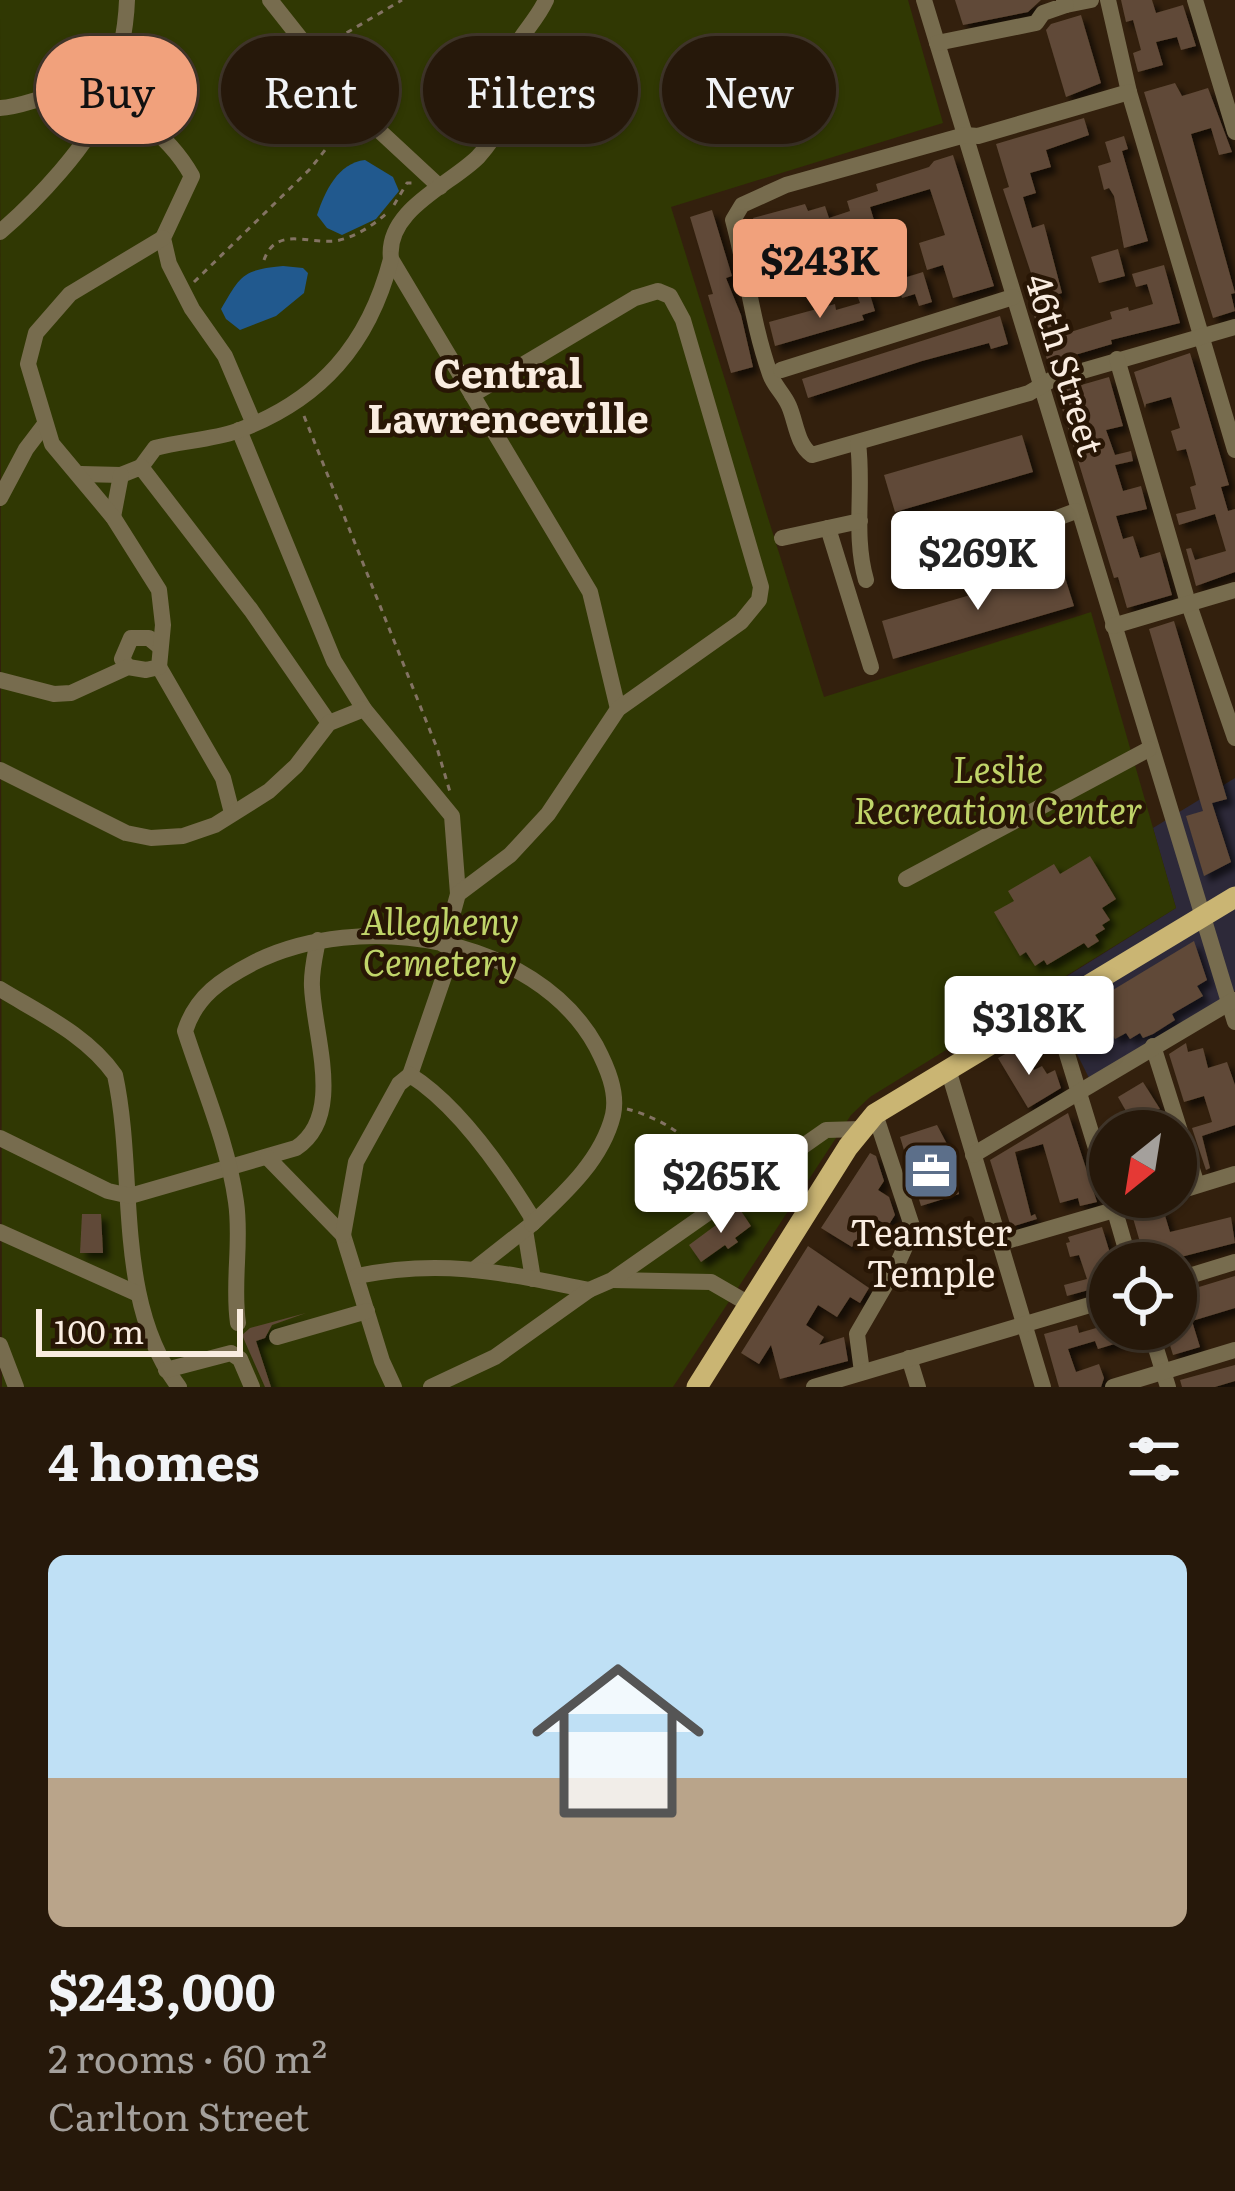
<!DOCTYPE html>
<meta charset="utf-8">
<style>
:root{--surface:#26180a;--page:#2e2113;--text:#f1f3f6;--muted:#a4a09c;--line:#42372b;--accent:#f1a17c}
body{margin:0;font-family:Literata,serif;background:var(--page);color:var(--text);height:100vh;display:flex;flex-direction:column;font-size:45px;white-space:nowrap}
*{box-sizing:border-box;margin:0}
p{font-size:39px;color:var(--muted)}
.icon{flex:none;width:66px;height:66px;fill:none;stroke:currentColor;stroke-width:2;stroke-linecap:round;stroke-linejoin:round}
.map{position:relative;height:1387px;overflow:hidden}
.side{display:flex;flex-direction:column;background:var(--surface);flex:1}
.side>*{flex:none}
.guide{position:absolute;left:36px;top:36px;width:1164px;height:108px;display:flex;gap:24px}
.needle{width:78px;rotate:210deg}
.controls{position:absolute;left:1089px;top:1110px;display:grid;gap:24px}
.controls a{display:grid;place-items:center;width:108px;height:108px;border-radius:50%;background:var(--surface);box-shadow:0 3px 9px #0004,0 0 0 3px var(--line);font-size:60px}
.scale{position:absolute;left:36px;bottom:30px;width:207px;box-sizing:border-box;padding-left:12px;border:6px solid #f9ece0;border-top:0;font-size:33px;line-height:42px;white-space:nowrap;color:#f9ece0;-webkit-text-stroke:9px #281605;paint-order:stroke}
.price{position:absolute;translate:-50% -102px;padding:0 27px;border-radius:12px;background:#fff;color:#222;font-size:39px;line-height:78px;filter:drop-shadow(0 3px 6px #0008)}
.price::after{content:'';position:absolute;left:50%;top:72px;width:36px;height:27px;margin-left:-18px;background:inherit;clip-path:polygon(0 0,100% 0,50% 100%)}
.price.selected{background:var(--accent);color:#111}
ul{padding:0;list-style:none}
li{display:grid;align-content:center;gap:24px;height:636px;padding:0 48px}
li span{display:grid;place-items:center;height:372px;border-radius:18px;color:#555}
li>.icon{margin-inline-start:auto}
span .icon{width:216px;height:216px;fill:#fffc;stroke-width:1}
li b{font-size:51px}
h2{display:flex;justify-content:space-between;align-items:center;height:144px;padding:0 48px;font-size:51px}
.tag{padding:0 42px;border-radius:54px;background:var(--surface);box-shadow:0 3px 9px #0004,0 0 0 3px var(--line);font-size:42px;line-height:108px}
.tag.selected{background:var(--accent);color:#111}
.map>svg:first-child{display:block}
.commercial{fill:#2d2939}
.green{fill:#303803}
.water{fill:#21598e}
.building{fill:#604a37;filter:url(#shadow)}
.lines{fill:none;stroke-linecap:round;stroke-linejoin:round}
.path{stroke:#837363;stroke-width:3;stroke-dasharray:6 6;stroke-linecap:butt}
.minor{stroke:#776c4e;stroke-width:16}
.major{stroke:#cab573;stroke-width:21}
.labels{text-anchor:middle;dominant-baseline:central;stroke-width:9;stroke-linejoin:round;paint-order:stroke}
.street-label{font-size:36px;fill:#f9ece0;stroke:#281605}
.park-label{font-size:36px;font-style:italic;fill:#c0d469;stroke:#281605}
.poi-label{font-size:36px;fill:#f9ece0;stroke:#281605}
.neighbourhood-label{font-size:39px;font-weight:bold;fill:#f9ece0;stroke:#281605}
</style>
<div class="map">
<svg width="1235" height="1387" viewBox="0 0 1235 1387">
<defs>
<filter id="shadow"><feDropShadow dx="6" dy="6" stdDeviation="3" flood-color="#0009"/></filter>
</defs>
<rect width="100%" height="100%" fill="#33200d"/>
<!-- commercial -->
<path class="commercial" d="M1235 778V991L1092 1084 1045 990 1176 908 1153 828Z"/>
<!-- green -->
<path class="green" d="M0 0H908L943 123 671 207 824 697 1091 612 1176 908 870 1097 851 1115 673 1387H2Z"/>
<!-- water -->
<g class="water">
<path d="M365 160 393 177 399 191 376 219 342 235 327 228 317 215C325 191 338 163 365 160Z"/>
<path d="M283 266 303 268 308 273 304 293 276 316 240 330 226 319 221 309C241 275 242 270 283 266Z"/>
</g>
<!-- building -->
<g class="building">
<path d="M955 0H1041L1028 12 963 25Z"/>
<path d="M1121 0H1152L1156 13 1183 5 1196 46 1181 50 1177 37 1156 42 1163 65 1138 72 1133 53 1141 50 1133 20 1126 22Z"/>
<path d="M1081 15 1101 83 1066 97 1046 30 1051 24Z"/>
<path d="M1175 83 1182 96 1208 88 1232 152 1219 155 1211 128 1191 134 1235 293 1231 294 1235 311 1213 318 1144 92Z"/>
<path d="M1084 118 1089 135 1046 150 1051 167 1030 173 1036 193 1023 197 1032 228 1044 224 1062 293 1040 300 1003 189 1009 187 996 144Z"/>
<path d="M1124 136 1128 149 1122 151 1148 241 1124 248 1114 196 1109 188 1104 190 1098 166 1111 162 1105 142Z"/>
<path d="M953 155 994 286 953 298 943 265 927 270 919 243 945 235 930 189 870 207 874 220 851 227 859 253 842 258 838 244 824 248 820 232 786 241 791 259 768 267 753 218 805 204 808 211 825 206 829 218 850 211 847 201 878 191 876 184 929 167 934 161Z"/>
<path d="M712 210 732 276 726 278 741 315 753 367 731 373 708 295 713 294 690 217Z"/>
<path d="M1118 249 1125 276 1099 283 1091 257Z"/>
<path d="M904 265 907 277 923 272 932 302 919 306 915 294 902 298 893 268Z"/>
<path d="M1164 265 1180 323 1111 340 1112 344 1048 363 1031 305 1049 299 1061 335 1112 319 1110 312 1128 307 1129 311 1153 304 1147 284 1136 287 1132 274Z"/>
<path d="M869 291 875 311 862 315 864 320 775 346 769 322 835 304 836 310 860 303 857 295Z"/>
<path d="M1000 316 1008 344 991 349 989 343 922 361 808 398 802 379Z"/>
<path d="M1190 353 1229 485 1221 487 1228 511 1235 509V572L1196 586 1186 549 1191 548 1195 560 1226 551 1215 514 1179 525 1176 514 1196 509 1190 487 1196 485 1192 470 1186 449 1177 451 1171 431 1180 428 1171 397 1146 404 1145 408 1134 372Z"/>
<path d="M1109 377 1123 426 1106 430 1115 455 1131 451 1133 461 1115 465 1123 491 1141 486 1147 509 1116 516 1123 539 1133 536 1140 558 1160 552 1172 595 1127 608 1118 577 1114 578 1057 392Z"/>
<path d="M1022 435 1033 472 895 512 884 475Z"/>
<path d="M1062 568 1074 606 893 659 882 621Z"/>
<path d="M1174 621 1227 799 1212 803 1231 862 1204 876 1186 816 1203 811 1149 629Z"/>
<path d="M1090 856 1116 899 1102 908 1110 920 1102 925 1105 929 1095 935 1099 941 1088 948 1084 943 1047 965 1044 960 1035 966 1026 952 1020 956 994 912 1014 901 1008 891 1054 864 1060 874Z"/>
<path d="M1194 941 1207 980 1197 986 1203 996 1172 1014 1175 1020 1153 1034 1143 1038 1140 1033 1130 1039 1126 1033 1115 1039 1093 1002Z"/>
<path d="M1186 1043 1188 1052 1203 1048 1208 1068 1227 1062 1235 1085V1125L1202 1136 1210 1168 1206 1170 1192 1128 1212 1122 1204 1096 1184 1102 1169 1054Z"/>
<path d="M1020 1046 1034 1070 1042 1066 1047 1074 1055 1070 1061 1088 1028 1108 998 1058Z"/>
<path d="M1143 1082 1160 1109 1130 1118 1118 1097Z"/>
<path d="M1068 1113 1097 1202 1080 1206 1078 1198 1060 1203 1043 1144 1015 1152 1031 1216 1035 1214 1037 1219 1011 1227 990 1160Z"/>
<path d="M937 1125 948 1146 944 1148 959 1194 921 1206 900 1137Z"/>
<path d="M870 1153 876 1156 884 1181 878 1190 889 1197 895 1215 888 1226 872 1216 852 1247 821 1228Z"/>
<path d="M739 1208 751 1226 735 1238 738 1242 728 1249 725 1245 701 1262 689 1245Z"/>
<path d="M1163 1209 1170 1232 1231 1217 1235 1243 1177 1258 1178 1263H1146L1133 1218Z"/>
<path d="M82 1214H101L103 1253H80Z"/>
<path d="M1102 1227 1113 1263H1110V1284L1067 1296 1064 1285 1087 1279 1079 1255 1070 1257 1066 1243 1070 1242 1068 1237Z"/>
<path d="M808 1246 869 1288 860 1303 850 1297 837 1317 818 1305 806 1325 824 1337 819 1345 844 1337 848 1361 780 1379 771 1345 759 1364 741 1353Z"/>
<path d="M1235 1276V1308L1192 1321 1200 1347 1173 1355 1166 1332 1176 1330V1294Z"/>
<path d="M306 1313 272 1325 265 1338 256 1341 271 1387H265L242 1335 250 1328Z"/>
<path d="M1110 1324V1329H1131L1134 1338 1098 1349 1095 1341 1068 1349 1076 1372 1099 1364 1104 1378 1101 1387H1059L1044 1334 1077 1325 1079 1333Z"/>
<path d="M1235 1365V1381L1215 1387H1182L1180 1380Z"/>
</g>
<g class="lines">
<!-- path -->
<g class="path">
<path d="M326 45 402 0"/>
<path d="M394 205 407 183H414"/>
<path d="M264 260C276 226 307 244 335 241 354 238 374 225 388 212"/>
<path d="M194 282 310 169 349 120"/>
<path d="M304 416 437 748 450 792"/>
<path d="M627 1109C645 1113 689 1132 693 1152 693 1157 690 1168 689 1173L713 1194"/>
</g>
<!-- minor -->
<g class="minor">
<path d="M270 0 357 110 440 187"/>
<path d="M546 0C537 20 520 35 511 55 507 63 509 73 509 82 508 113 499 134 478 157 450 185 385 210 391 259L590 592 618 709"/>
<path d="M924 0 1235 1022"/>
<path d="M1108 0 1129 92 1235 450"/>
<path d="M1195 0 1235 132"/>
<path d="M1066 5 1091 0"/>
<path d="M937 43 1036 23 1043 13 1066 5 1064 0"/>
<path d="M1129 92 978 136 965 135 786 185 742 205 733 220C747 272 752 323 770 374 774 386 784 394 789 406 796 422 797 445 812 455L1029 393 1051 380 1235 327"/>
<path d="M0 108C25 107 48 92 73 94 121 97 169 135 192 176L163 238 169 264 192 309 225 356 253 422"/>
<path d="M0 232C34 203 92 143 106 101 117 71 126 32 127 0"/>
<path d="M1117 359 1186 596 1235 738"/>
<path d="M781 370 1013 297"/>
<path d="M239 430 334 661 364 709 452 816 458 894"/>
<path d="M858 443C864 490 853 535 866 580"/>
<path d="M141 467 155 448C181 441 211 440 237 431 321 400 369 344 391 259"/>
<path d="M81 474 121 475 141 467 251 610 329 723"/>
<path d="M0 498 26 449 45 424"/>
<path d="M113 517 121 475"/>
<path d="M1049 521 1076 511"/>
<path d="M828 528 871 667"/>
<path d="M782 538 860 521"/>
<path d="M1113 626 1235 590"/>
<path d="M128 667 122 659 131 638H149L160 647"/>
<path d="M159 667 223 778 232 813"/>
<path d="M0 680 54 694 71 693 128 667 146 670 159 667 163 625 159 590 113 517 52 444 28 364 36 333 70 294 163 238"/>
<path d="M0 770 126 833 151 838 183 836 215 825 269 791 296 766 329 723 364 709"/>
<path d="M906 879 1149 749"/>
<path d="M444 945 458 894 510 855 548 814 618 709 741 622 759 600 761 587 683 320 670 296 658 291 635 298 472 395"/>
<path d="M0 989C41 1014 87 1035 115 1075 137 1176 113 1301 179 1387"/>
<path d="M1052 1005 1110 1194"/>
<path d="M1153 1046 1197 1185"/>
<path d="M948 1069 1043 1387"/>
<path d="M410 1075 454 947"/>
<path d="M0 1138 108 1191 130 1196 296 1148C345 1116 314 1036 312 987 311 972 315 956 318 940"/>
<path d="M973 1155 1234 1000"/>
<path d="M268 1158 343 1235 382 1361 394 1387"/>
<path d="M1176 1192 1235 1174"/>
<path d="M1112 1201 1130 1263"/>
<path d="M525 1230 533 1279"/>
<path d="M0 1232 138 1294"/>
<path d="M343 1235 356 1162 399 1084 410 1075C458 1105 502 1169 531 1216L532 1224 476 1268"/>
<path d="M1000 1243 1159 1197"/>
<path d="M357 1276C443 1258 504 1273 589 1290"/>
<path d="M613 1280 711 1282 749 1304"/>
<path d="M1176 1280 1235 1262"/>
<path d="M238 1323C232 1283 242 1242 236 1202 228 1144 203 1087 185 1031 196 996 222 979 253 963 359 909 535 936 596 1046 607 1067 618 1092 613 1115 602 1160 564 1194 532 1224"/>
<path d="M1150 1329 1168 1387"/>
<path d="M277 1337 367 1311"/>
<path d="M0 1345 16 1387"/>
<path d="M909 1358 918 1387"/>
<path d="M166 1370 231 1353 240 1359 252 1387"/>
<path d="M862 1372 857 1334 897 1265 913 1229 875 1114"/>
<path d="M431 1387 495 1357 589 1290 612 1280 826 1130 861 1129"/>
<path d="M814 1387 1110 1299"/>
<path d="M1113 1387 1235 1350"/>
</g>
<!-- major -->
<path class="major" d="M697 1387 848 1147 875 1114 1235 897"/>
</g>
<!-- icons -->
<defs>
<g id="office-square" transform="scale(3)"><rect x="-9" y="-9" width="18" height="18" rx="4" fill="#5c6f8a" stroke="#281605"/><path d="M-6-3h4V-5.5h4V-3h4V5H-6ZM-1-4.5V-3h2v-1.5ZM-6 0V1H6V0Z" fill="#fff"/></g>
</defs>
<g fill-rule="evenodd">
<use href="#office-square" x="931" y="1171"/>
</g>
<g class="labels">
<!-- street labels -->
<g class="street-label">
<text transform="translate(1067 364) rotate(73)">46th Street</text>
</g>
<!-- park labels -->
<g class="park-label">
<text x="998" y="767">Leslie<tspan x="998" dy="41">Recreation Center</tspan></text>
<text x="440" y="919">Allegheny<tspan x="440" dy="41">Cemetery</tspan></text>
</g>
<!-- poi labels -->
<g class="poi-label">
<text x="931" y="1230">Teamster<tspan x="931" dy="41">Temple</tspan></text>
</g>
<!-- neighbourhood labels -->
<g class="neighbourhood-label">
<text x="508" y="371">Central<tspan x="508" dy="45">Lawrenceville</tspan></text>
</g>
</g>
</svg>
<div class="controls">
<a><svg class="needle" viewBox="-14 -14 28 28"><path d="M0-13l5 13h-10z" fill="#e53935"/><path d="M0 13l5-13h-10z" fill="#a4a09c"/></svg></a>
<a><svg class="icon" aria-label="locate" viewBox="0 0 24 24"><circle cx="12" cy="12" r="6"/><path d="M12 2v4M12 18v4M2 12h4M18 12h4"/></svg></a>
</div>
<div class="scale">100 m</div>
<b class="price selected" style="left:820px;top:321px">$243K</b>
<b class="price" style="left:978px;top:613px">$269K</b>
<b class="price" style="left:1029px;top:1078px">$318K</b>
<b class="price" style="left:721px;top:1236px">$265K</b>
<div class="guide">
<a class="tag selected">Buy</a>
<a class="tag">Rent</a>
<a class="tag">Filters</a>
<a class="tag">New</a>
</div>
</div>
<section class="side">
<h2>4 homes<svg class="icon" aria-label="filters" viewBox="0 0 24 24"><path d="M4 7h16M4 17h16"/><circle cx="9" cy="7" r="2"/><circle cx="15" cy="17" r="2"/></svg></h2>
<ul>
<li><span style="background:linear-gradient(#bfe0f5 60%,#b9a48a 0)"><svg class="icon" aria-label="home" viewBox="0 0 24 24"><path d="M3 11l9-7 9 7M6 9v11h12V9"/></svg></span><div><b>$243,000</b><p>2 rooms · 60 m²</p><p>Carlton Street</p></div></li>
</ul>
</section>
